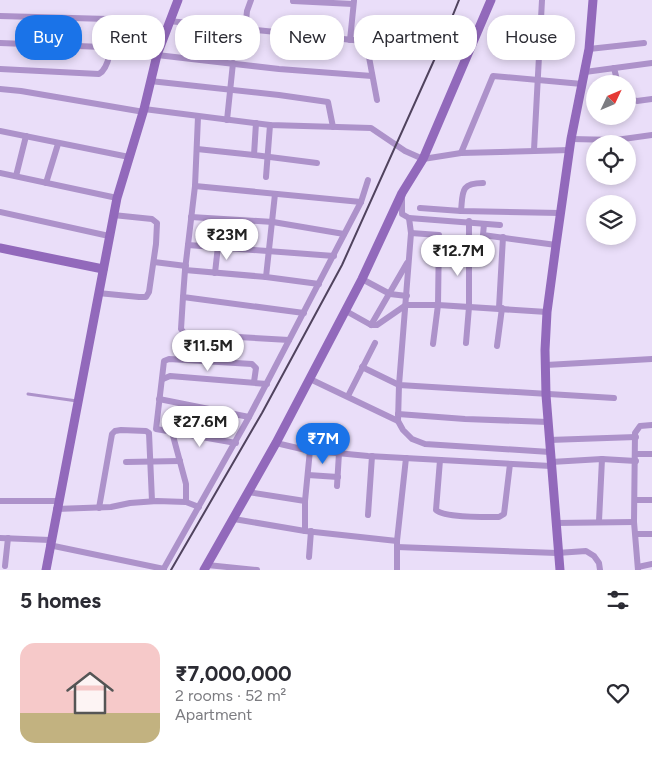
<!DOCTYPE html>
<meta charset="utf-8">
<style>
:root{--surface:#fff;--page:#f2f2f3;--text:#2b2b33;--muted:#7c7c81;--line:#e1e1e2;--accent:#1a73e8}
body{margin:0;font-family:Figtree,sans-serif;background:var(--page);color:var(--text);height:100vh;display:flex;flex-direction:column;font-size:19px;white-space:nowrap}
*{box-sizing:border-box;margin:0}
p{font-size:16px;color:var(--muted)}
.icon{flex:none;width:28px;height:28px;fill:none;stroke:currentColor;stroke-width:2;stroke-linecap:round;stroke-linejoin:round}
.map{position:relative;height:570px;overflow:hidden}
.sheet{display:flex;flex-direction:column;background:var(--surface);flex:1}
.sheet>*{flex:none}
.banner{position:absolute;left:15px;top:15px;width:622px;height:45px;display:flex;gap:10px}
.needle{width:32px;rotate:46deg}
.controls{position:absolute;left:586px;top:75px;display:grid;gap:10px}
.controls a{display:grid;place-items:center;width:50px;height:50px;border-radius:50%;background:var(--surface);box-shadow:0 2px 8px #0003;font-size:25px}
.price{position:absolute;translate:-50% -42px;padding:0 11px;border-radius:18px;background:#fff;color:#222;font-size:16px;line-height:32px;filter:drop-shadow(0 1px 2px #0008)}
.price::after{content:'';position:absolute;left:50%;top:30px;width:15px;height:11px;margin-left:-8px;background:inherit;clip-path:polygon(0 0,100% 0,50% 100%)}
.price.on{background:var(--accent);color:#fff}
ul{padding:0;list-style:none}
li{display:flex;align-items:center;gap:15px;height:125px;padding:0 20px}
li+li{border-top:1px solid var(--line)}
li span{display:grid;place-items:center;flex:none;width:140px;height:100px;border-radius:15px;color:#555}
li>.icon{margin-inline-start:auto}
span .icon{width:60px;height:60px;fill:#fffc;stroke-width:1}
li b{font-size:21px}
h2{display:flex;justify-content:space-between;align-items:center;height:60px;padding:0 20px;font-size:21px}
.tag{padding:0 18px;border-radius:20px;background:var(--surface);box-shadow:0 2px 8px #0003;font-size:18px;line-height:45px}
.tag.on{background:var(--accent);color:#fff}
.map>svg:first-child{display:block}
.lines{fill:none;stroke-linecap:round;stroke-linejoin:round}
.lane{stroke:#ad92ca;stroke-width:3}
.street{stroke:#ad92ca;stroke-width:6}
.secondary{stroke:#9269bb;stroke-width:9}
.rail{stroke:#50435e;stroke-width:2}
</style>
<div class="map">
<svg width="652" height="570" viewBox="0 0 652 570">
<rect width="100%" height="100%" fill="#eadef9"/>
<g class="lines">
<!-- lane -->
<path class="lane" d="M28 394 77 401"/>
<!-- street -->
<g class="street">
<path d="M293 1 353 4"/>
<path d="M0 16 108 19 112 22 113 26C112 38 111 67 99 74L0 69"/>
<path d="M169 21 372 42"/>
<path d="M245 30 247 11 251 0"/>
<path d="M350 40 354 1"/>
<path d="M366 41 377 100"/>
<path d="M0 43 103 47 157 55 279 69 372 76"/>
<path d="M589 49 644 43"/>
<path d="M614 68 618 84"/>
<path d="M585 72 652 63"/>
<path d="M150 81 279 95 328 102 333 127"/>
<path d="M0 89 21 91 144 112"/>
<path d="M628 98 637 101 652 99"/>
<path d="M144 109 270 125 371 128 405 151 423 159 461 153 570 150"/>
<path d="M198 117 195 186 185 270 183 297 304 313"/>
<path d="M227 120 233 63"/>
<path d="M256 123 254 155 317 163"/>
<path d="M0 131 129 157"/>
<path d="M571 139 616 140 652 135"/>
<path d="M197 149 254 155"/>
<path d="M534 150 542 0"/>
<path d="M461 153 493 76 582 84"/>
<path d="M0 173 117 198"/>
<path d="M16 176 26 136"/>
<path d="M266 177 270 125"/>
<path d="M46 183 58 144"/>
<path d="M195 186 361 202"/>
<path d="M402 197V214L409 218 411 233 399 385 398 421 403 430 412 439 425 444 550 452"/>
<path d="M420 208 461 211 560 213"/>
<path d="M461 211C463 192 460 183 483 183"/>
<path d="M0 212 109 236"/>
<path d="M191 217 273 222 344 234"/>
<path d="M409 218 500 225"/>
<path d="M484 224 483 235 556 245"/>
<path d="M411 233 439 235 438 305 433 344"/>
<path d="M188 245 334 256"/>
<path d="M154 262 186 266"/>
<path d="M185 270 266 277 319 284"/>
<path d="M215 273 218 246"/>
<path d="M266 277 275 194"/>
<path d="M362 279 390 294 407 296"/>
<path d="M98 293 139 297H146L149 292 156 244 157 223 152 219 113 215"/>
<path d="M183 297 181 329 185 334 289 340"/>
<path d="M499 308 503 237"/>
<path d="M346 311 371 325H377L406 305H438L547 312"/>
<path d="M371 325 407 263"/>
<path d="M466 343 469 307V221"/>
<path d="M497 346 502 308"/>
<path d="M546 365 652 359"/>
<path d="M362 367 399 385 614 398"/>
<path d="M163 379 170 376 267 384"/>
<path d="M310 379 398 421"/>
<path d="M348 396 375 343"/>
<path d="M159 399 249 417"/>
<path d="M398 414 465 419 548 422"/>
<path d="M172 432 186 484V502"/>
<path d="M549 440 636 437"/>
<path d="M236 443 156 429 164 361 169 359 252 364 256 368 254 382"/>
<path d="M276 443 306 450 368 456 551 466"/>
<path d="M636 454H652"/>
<path d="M440 460 436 510C445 518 486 517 499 517L504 514 510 464"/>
<path d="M126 462 180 461"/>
<path d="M551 462 602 459 636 461"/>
<path d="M308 475 338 477"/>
<path d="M337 486 339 453"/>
<path d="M248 492 305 501"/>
<path d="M635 500H652"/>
<path d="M0 501H58"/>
<path d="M99 508 112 434 115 431 121 430 146 431 149 433 152 501"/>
<path d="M56 509 111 507 130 503 157 501 186 502 199 507"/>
<path d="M368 515 372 456"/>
<path d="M234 519 305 531 397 541"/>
<path d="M599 521 602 459"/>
<path d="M555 523 634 522"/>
<path d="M305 531V501L310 450"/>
<path d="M636 534H652"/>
<path d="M0 538 50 540"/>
<path d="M49 545 164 569"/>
<path d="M397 547 557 553 586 551 594 556 599 563 600 570"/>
<path d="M309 557 311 531"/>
<path d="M207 565 257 570"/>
<path d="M5 566 8 538"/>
<path d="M638 567 652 564"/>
<path d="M163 570 249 417 361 202 368 180"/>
<path d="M397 570V541L406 458"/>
<path d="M638 570 634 522 635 433 640 426 652 425"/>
</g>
<!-- secondary -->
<g class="secondary">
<path d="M0 248 103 269"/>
<path d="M46 570 117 198 144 109 157 55 178 0"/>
<path d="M204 570 276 443 362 279 402 193 423 159 491 0"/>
<path d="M560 570 546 395 545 350 547 312 556 245 571 139 589 49 593 0"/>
</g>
<!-- rail -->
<path class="rail" d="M171 570 262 413 342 265 440 47 459 0"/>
</g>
</svg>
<div class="controls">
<a><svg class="needle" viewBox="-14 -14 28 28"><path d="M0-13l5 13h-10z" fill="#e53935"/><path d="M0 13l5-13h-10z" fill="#7c7c81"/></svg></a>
<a><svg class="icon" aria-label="locate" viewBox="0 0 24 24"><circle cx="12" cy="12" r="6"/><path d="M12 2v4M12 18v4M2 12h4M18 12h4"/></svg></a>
<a><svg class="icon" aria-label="layers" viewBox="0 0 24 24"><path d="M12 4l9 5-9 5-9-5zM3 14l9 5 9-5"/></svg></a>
</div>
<b class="price" style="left:227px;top:261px">₹23M</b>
<b class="price" style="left:458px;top:277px">₹12.7M</b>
<b class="price" style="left:208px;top:372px">₹11.5M</b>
<b class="price" style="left:200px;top:448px">₹27.6M</b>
<b class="price on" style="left:323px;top:465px">₹7M</b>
<div class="banner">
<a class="tag on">Buy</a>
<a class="tag">Rent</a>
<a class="tag">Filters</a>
<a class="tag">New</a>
<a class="tag">Apartment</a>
<a class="tag">House</a>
</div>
</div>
<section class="sheet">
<h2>5 homes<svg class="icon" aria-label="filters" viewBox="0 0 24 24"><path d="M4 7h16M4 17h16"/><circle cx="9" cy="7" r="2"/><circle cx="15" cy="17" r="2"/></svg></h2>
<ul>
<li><span style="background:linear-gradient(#f6c9c9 70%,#c2b280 0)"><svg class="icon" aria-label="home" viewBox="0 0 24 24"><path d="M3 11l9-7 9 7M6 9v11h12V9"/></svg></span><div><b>₹7,000,000</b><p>2 rooms · 52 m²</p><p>Apartment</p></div><svg class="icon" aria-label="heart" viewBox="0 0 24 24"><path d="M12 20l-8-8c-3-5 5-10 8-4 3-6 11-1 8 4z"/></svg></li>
</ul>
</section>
